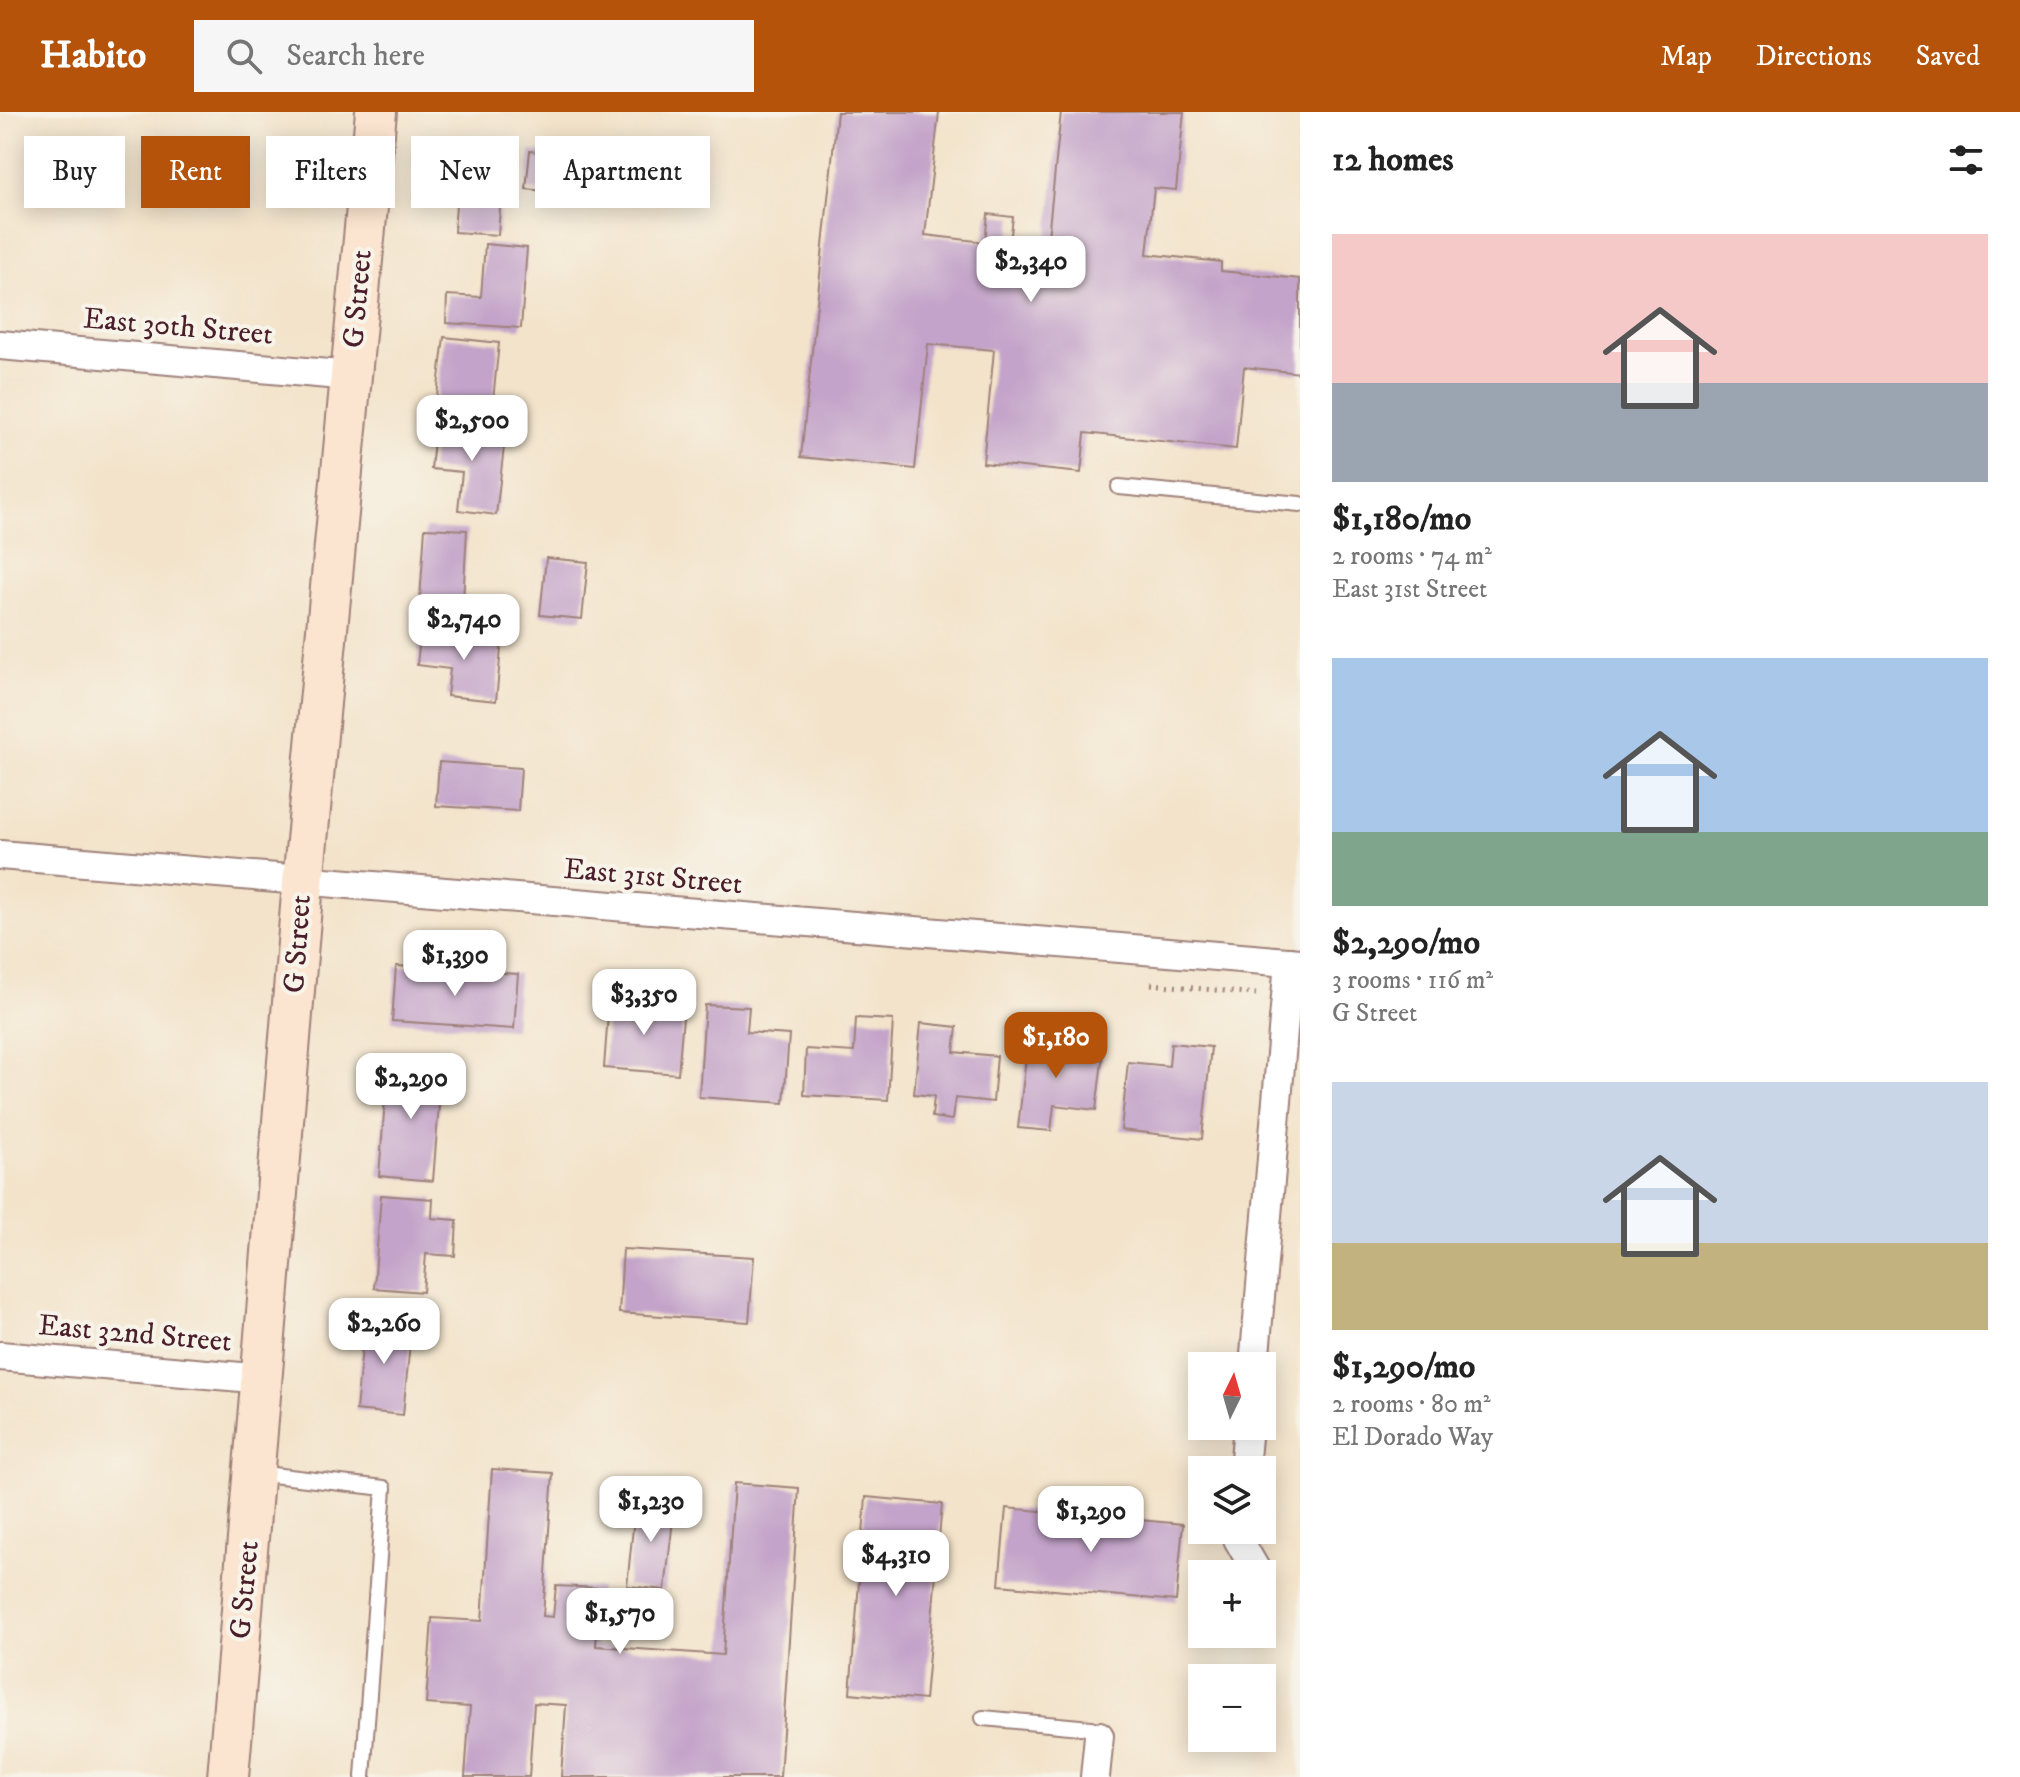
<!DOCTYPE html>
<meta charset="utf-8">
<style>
:root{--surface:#fff;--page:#f6f6f6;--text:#222;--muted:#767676;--accent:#b45309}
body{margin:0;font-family:"IM FELL DW Pica",serif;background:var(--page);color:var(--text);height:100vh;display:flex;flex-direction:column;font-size:30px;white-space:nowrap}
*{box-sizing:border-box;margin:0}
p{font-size:26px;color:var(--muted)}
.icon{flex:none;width:44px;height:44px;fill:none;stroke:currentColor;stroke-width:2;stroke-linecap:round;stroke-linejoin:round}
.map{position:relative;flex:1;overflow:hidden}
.side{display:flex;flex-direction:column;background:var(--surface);width:720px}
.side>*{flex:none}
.guide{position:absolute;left:24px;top:24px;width:760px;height:72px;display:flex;gap:16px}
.needle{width:52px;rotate:5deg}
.controls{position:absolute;left:1188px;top:1240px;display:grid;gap:16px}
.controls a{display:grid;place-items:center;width:88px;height:88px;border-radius:0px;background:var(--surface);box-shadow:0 4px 20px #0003;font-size:40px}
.price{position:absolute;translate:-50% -68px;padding:0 18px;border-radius:16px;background:#fff;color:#222;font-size:26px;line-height:52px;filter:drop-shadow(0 2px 4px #0008)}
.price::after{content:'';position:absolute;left:50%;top:48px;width:24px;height:18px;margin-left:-12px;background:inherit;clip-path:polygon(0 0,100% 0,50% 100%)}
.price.active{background:var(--accent);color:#fff}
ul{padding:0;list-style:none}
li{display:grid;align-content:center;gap:16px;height:424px;padding:0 32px}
li span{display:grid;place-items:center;height:248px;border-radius:0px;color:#555}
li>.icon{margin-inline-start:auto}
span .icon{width:144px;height:144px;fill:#fffc;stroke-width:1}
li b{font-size:34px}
h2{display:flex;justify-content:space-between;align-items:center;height:96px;padding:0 32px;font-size:34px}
.pill{padding:0 28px;border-radius:0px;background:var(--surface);box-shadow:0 4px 20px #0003;font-size:28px;line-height:72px}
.pill.active{background:var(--accent);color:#fff}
header{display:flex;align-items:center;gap:48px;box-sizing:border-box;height:112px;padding:0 40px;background:var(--accent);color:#fff}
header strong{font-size:38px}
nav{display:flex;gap:44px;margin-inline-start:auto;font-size:28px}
.search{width:560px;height:72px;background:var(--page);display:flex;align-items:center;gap:20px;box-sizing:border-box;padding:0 28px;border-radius:0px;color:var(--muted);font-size:30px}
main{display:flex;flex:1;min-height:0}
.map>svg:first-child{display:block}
.building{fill:#c3a3c9}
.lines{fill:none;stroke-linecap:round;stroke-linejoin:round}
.service-casing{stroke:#9e817a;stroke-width:18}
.minor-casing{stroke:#9e817a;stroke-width:32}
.secondary-casing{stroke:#9e817a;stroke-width:44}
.path{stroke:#9e817a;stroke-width:5;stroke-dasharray:2 6;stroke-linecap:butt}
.service{stroke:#fff;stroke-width:14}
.minor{stroke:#fff;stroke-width:28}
.secondary{stroke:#fce5d0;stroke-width:40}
.labels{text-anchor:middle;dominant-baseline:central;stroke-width:8;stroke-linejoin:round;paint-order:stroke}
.street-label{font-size:30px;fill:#4a1f2b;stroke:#f7f3e8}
</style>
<header>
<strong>Habito</strong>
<div class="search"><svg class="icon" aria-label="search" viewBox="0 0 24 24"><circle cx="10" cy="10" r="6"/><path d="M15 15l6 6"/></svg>Search here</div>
<nav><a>Map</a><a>Directions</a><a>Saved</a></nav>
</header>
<main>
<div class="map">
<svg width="1300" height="1665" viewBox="0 0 1300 1665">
<rect width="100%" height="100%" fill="#f7f3e8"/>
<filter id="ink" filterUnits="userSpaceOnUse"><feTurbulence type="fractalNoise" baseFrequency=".0125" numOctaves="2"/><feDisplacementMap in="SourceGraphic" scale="16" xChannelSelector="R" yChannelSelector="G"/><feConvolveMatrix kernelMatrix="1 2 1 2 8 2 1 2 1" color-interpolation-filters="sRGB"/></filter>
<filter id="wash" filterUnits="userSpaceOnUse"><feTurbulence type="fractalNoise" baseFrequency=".006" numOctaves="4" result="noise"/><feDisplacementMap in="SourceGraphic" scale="32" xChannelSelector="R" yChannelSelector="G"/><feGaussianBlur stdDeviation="1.8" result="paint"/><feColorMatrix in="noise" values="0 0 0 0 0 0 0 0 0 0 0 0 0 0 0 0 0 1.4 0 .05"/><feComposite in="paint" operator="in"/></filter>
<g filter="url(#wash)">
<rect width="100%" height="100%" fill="#f3e3ca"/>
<g id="blocks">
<!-- building -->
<g class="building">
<path d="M837 0H939L925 123 985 130 988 102 1013 105 1010 131 1047 135 1061 0H1184L1176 78 1154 76 1147 142 1221 150V159L1300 167V261L1244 255 1236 337 1085 321 1081 361 983 351 994 238 928 232 915 357 801 345Z"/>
<path d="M530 39 575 44 571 82 526 77Z"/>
<path d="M459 53 503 56 498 123 454 120Z"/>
<path d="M485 132 527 136 521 216 446 211 447 183 481 185Z"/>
<path d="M444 225 499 231 491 307 435 301Z"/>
<path d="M436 310 506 318 496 403 458 398 462 360 431 357Z"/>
<path d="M425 416 467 418 463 490 420 487Z"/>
<path d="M546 446 588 450 582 507 540 503Z"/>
<path d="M421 517 502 526 496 589 447 584 450 557 417 553Z"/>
<path d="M439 650 521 656 518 699 436 694Z"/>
<path d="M396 854 518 862 514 917 392 909Z"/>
<path d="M609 888 684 894 678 962 604 956Z"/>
<path d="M705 893 749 895 747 920 789 923 784 991 699 985Z"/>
<path d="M856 906 893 908 888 988 804 983 806 937 854 940Z"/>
<path d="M921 911 957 915 954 940 997 944 993 990 955 986 952 1008 932 1005 934 984 914 982Z"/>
<path d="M1029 919 1063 923 1062 937 1103 941 1096 998 1054 993 1051 1019 1018 1016Z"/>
<path d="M1171 931 1211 935 1202 1027 1121 1018 1128 950 1169 954Z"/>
<path d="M388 950 442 954 433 1069 379 1064Z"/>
<path d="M381 1083 433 1087 432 1106 457 1108 455 1144 426 1142 423 1180 374 1176Z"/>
<path d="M623 1137 754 1145 749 1210 619 1201Z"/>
<path d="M365 1205 412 1210 403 1303 356 1298Z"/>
<path d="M492 1357 553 1361 543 1504 553 1505 556 1474 600 1476 596 1534 723 1543 734 1371 799 1376 780 1665H561L566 1593 534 1591 529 1665H465L470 1595 426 1592 432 1506 482 1509Z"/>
<path d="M866 1385 942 1392 925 1588 850 1581Z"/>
<path d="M636 1386 675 1390 665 1478 627 1474Z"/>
<path d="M1006 1396 1183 1412 1176 1489 999 1473Z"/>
</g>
</g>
</g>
<g filter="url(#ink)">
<use href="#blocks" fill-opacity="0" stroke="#9e817a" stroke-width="2"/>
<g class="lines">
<!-- service casing -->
<g class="service-casing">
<g id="service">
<path d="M1119 375 1300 392"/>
<path d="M255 1361 384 1376 363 1665"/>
<path d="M983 1606 1091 1616 1099 1624"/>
</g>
</g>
<!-- minor casing -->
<g class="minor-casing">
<g id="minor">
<path d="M0 233 351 264"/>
<path d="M0 743 1300 851"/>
<path d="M0 1244 264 1267"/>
<path d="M1254 1254 1289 850"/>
<path d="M1244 1358 1248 1314"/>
<path d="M1239 1418 1238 1427 1258 1462"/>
<path d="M1095 1665 1099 1624"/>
</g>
</g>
<!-- secondary casing -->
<g class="secondary-casing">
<path id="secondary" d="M228 1665 303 771 376 0"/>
</g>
<!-- path -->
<path class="path" d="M1151 872 1256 882"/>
<!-- service -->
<use href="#service" class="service"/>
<!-- minor -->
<use href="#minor" class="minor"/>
<!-- secondary -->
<use href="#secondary" class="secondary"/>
</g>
</g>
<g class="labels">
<!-- street labels -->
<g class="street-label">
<text transform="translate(358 187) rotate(-85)">G Street</text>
<text transform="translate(178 215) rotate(5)">East 30th Street</text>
<text transform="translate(653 765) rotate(5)">East 31st Street</text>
<text transform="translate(298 832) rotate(-86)">G Street</text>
<text transform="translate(135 1222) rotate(5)">East 32nd Street</text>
<text transform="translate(245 1478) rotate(-85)">G Street</text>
</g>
</g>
</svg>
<div class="controls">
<a><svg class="needle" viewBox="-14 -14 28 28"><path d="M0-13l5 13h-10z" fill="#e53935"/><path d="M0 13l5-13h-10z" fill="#767676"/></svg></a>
<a><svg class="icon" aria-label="layers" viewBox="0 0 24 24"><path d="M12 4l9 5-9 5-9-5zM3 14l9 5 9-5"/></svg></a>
<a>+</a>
<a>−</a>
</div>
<b class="price" style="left:1031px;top:192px">$2,340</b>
<b class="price" style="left:472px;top:351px">$2,500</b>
<b class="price" style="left:464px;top:550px">$2,740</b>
<b class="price" style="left:455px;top:886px">$1,390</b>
<b class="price" style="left:644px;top:925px">$3,350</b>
<b class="price active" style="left:1056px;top:968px">$1,180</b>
<b class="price" style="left:411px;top:1009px">$2,290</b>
<b class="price" style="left:384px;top:1254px">$2,260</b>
<b class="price" style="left:651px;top:1432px">$1,230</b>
<b class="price" style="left:1091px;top:1442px">$1,290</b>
<b class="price" style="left:896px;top:1486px">$4,310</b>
<b class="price" style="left:620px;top:1544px">$1,570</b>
<div class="guide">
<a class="pill">Buy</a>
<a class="pill active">Rent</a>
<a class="pill">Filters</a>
<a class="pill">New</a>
<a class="pill">Apartment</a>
</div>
</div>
<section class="side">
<h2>12 homes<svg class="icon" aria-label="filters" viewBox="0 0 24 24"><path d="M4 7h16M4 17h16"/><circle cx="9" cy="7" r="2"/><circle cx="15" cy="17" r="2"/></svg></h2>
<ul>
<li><span style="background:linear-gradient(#f6c9c9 60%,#9aa5b1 0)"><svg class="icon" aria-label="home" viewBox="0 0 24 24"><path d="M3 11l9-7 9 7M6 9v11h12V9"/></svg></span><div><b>$1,180/mo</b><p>2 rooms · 74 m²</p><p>East 31st Street</p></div></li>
<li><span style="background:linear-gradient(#a9c7e8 70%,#7fa58c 0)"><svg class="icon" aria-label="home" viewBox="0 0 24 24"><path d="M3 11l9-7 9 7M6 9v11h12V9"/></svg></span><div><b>$2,290/mo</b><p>3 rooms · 116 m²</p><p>G Street</p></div></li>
<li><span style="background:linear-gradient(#c9d6e8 65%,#c2b280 0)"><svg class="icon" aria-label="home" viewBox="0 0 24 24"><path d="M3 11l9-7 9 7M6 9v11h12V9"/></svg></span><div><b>$1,290/mo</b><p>2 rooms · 80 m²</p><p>El Dorado Way</p></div></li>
</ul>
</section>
</main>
